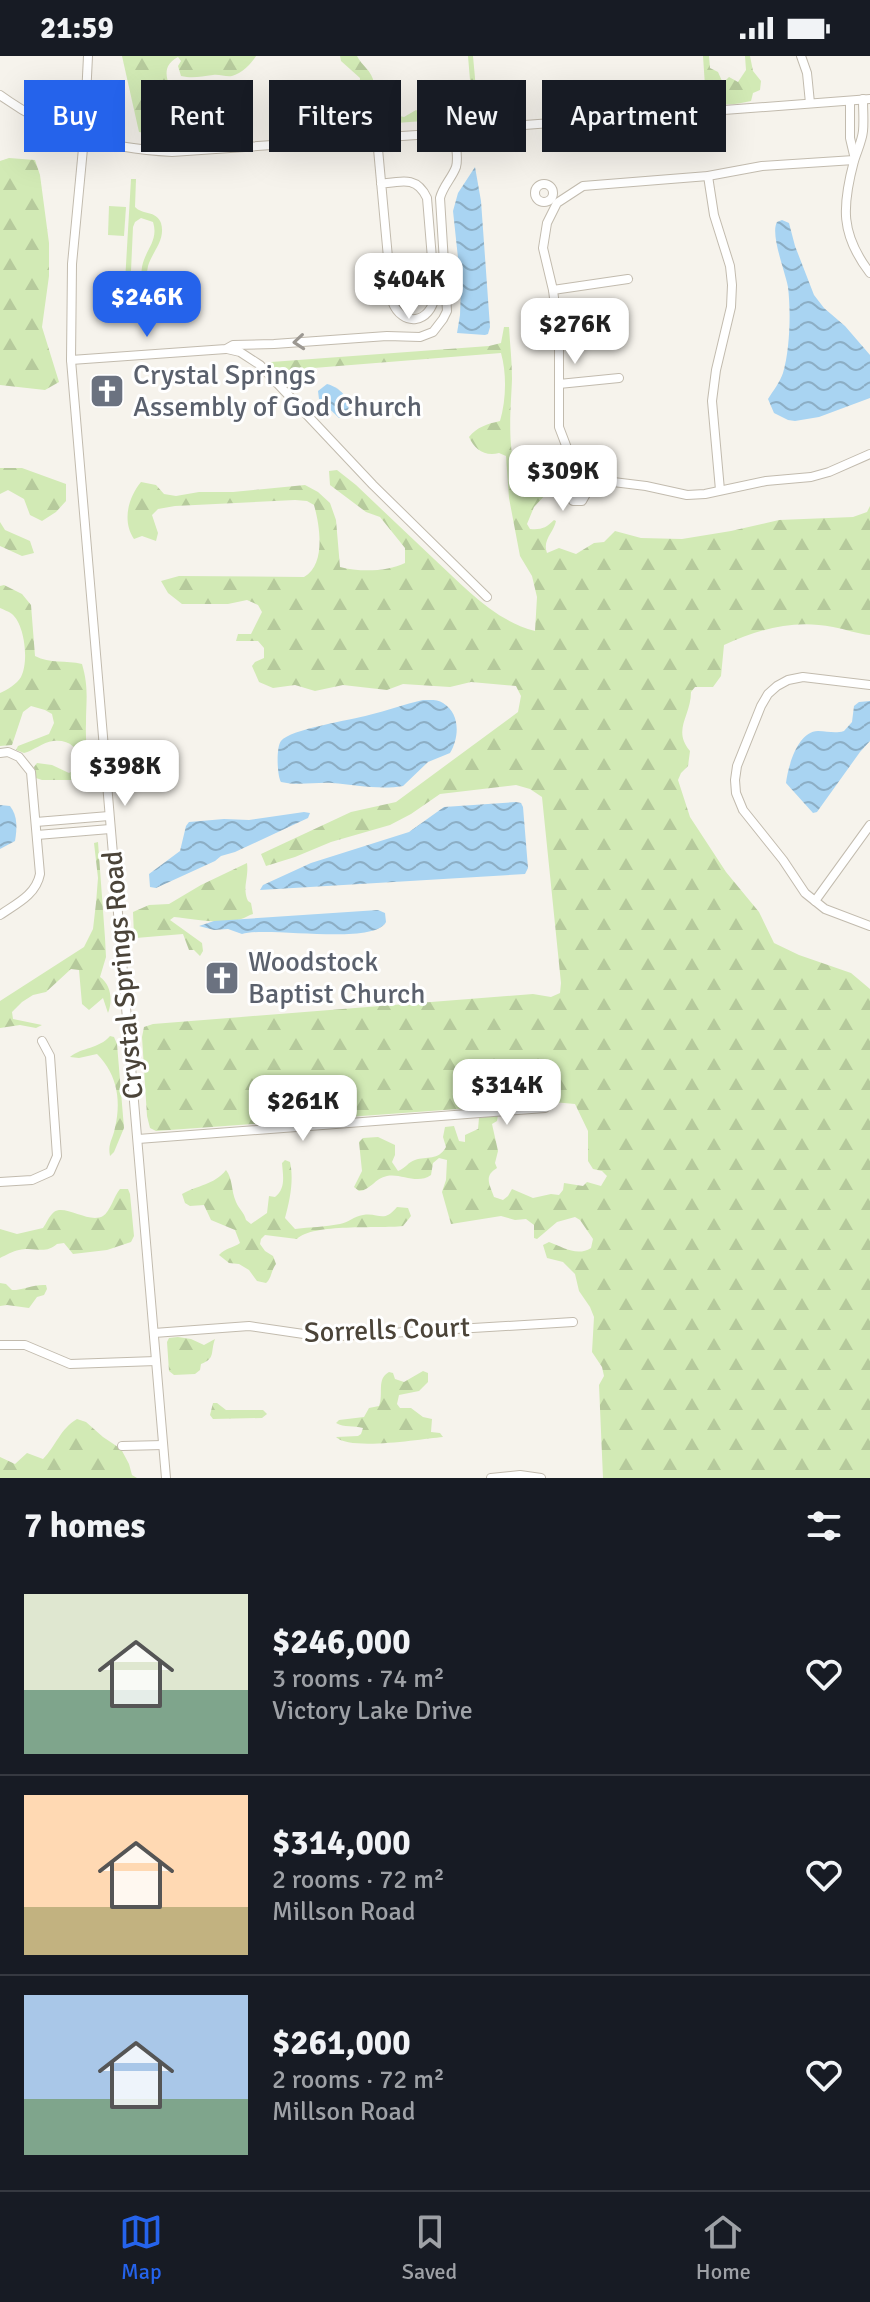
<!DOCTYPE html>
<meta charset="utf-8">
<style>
:root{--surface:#171b24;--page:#20242c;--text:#f1f3f6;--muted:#9ea1a6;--line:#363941;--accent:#2563eb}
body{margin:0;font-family:Signika,sans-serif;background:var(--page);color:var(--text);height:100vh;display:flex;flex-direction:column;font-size:30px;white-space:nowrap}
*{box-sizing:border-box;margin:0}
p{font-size:26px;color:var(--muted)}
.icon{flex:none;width:44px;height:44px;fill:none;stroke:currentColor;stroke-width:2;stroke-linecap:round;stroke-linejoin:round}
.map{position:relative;height:1422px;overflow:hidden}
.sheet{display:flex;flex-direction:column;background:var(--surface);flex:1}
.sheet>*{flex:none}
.banner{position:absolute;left:24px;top:24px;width:822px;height:72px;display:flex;gap:16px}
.price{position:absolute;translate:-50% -68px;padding:0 18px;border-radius:16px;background:#fff;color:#222;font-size:26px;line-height:52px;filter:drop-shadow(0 2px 4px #0008)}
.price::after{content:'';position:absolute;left:50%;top:48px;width:24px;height:18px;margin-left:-12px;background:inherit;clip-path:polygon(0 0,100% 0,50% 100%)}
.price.on{background:var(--accent);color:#fff}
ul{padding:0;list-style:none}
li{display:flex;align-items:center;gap:24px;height:200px;padding:0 24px}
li+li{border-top:2px solid var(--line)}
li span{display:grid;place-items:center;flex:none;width:224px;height:160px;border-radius:0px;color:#555}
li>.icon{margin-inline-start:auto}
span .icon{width:96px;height:96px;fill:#fffc;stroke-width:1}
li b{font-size:34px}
h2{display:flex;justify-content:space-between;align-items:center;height:96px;padding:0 24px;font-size:34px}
.chip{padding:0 28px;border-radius:0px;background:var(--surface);box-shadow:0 8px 32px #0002;font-size:28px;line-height:72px}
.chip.on{background:var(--accent);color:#fff}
.status{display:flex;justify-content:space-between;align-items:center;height:56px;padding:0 40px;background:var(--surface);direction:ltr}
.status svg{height:22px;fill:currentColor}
.tabs{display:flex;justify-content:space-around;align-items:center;height:112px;border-top:2px solid var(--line);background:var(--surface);font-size:22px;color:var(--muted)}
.tabs a{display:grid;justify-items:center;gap:4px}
.tabs .on{color:var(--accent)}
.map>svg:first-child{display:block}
.forest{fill:url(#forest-firs)}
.garden{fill:#d2eab5;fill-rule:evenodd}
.water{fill:url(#water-waves)}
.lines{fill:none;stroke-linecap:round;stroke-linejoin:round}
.minor-casing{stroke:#c2bbae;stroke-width:10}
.minor{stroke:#fff;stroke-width:8}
.oneway{stroke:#9c9892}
.labels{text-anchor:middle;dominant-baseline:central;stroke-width:6;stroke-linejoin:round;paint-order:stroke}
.worship-label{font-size:28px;fill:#5b616d;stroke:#fff;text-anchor:start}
.street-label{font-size:28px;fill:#4b4439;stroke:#fff}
</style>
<div class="status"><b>21:59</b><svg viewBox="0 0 49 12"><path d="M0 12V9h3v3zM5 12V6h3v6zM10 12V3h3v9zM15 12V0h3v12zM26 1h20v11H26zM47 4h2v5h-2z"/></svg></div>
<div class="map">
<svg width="870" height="1422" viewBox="0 0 870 1422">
<defs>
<pattern id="forest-firs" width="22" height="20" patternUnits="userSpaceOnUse" patternTransform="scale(2)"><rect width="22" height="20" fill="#d2eab5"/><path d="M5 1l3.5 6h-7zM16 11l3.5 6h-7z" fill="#b6ca9c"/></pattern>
<pattern id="water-waves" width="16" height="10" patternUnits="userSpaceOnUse" patternTransform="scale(2)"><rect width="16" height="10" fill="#a9d4f2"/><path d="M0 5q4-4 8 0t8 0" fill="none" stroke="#8caec5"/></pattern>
</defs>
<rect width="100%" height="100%" fill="#f6f3ec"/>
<!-- forest -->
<g class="forest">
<path d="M122 0H256C252 7 241 18 232 20 226 21 219 18 213 19 201 20 194 23 181 20L178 10 181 5 178 1C158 12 170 25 172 43L165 45 156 50 158 55 176 61 175 68 157 79 139 76Z"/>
<path d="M340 0H357C364 13 372 13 375 31L388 35 390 49 395 59 404 61 416 54 425 59 424 65 325 72 322 66 328 48C344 41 360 43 360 22L341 5Z"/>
<path d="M468 0H473L478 55 475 58 469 50 471 36Z"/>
<path d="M703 0H709L710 12 718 16 722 25H725L729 21 738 26 746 14 745 0H750L753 15 761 25 760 34 753 37 751 45C737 48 722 51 709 45L705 30Z"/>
<path d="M9 102 35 104 40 119 49 187V220L42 271 59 326 45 334 0 329V105Z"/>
<path d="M504 271H509C510 288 512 306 512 323 511 356 504 408 527 435L544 434 547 437 534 451 527 468 530 473C541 474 546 472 554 464L556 465C554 476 542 484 547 497L559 492 576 498 594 487 604 486 615 475 641 482 682 483 731 475 779 464 853 461 867 456 870 450V579C857 578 846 573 833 571 793 563 760 573 724 589L721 620 713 631H695L691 636C691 660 672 674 690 695L688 710 681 717 678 724 690 761 726 816 759 856 774 887 799 899 851 917 870 933V1422H603L599 1329 604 1320 602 1311 592 1296 594 1261 590 1251 579 1235 575 1218 563 1206 547 1202 543 1189 549 1186C563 1191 577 1201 591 1192L593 1183 580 1164 575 1161 557 1166 537 1183 534 1182V1169L526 1163 515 1164 501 1160 451 1168 442 1136 446 1124 447 1104 439 1102 433 1107 431 1119C417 1129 401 1117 387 1120 375 1122 371 1134 359 1135L354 1131 362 1115 359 1086 363 1082 378 1081 395 1089V1099L392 1106 398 1115C406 1112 408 1106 415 1104 427 1100 438 1105 446 1091L443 1081 445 1071 454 1070 459 1085 465 1086V1079L478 1073 479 1062 498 1059 497 1065 492 1068 498 1095 495 1107 497 1112C484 1120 489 1127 494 1141L503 1144 508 1140 512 1133 533 1142 551 1138 559 1139 563 1134 564 1127 583 1130 587 1126 601 1130 607 1120 602 1115 593 1113 588 1105V1075L575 1048 553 1046 156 1075 150 1072 147 1060 142 981 144 971 153 968 533 938 551 941 560 937 561 927 542 741 530 733 516 729 440 738 411 758 390 769 331 786 295 801 266 810 261 798 351 756 396 746 518 656 521 640 516 630 471 626 450 631 403 628 387 634 343 629 315 635 295 629 273 632 259 626 252 610 255 606 264 602V592L258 585H236L238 578H251L262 556 258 549 247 544 228 548H182L168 537 161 525 179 520 304 521C326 509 320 470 314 449L307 445 295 444 175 450 158 453 152 459 158 477 156 485 142 480 134 483C122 465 128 442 141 426L156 429 164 438 176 440 199 436H233L305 429 318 436 330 447 336 464 340 511C359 516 387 516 405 507V492L380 461 366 456 330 429 329 415 337 414 356 429C382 454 408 478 434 503 465 531 493 564 535 575L537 541 532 520 520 500 509 442 506 400 499 397C485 401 474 393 469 381 477 371 487 368 500 365 506 345 507 318 501 297L276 315 270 310 271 306 489 290 501 287Z"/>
<path d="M0 412H22L66 428V445L56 456 42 465 30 459 24 443 8 434 0 438Z"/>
<path d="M0 466 5 474 30 485 34 497 22 500 0 490Z"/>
<path d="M4 529 22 538 31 549 35 600C50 608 66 604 82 608 89 632 86 644 86 668 85 685 89 703 86 721L81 724H42L36 722 34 711 37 707 52 709 69 717 78 712C82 694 71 683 53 685 43 686 33 695 24 697L16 694 18 690 49 678 54 667 52 658 45 654 31 650 23 656 12 689 0 690V637C7 634 17 628 21 621 29 606 25 569 12 558 8 555 4 554 0 552V530Z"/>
<path d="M98 786 105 882 106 901 100 921C111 929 113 944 108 957L103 942 89 954 82 948 79 914 71 913 46 936 33 939 22 946 12 956 13 963 42 969 36 972 20 969 0 972V945L84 891 93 873 96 847 98 822 94 787Z"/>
<path d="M247 807C249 822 242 831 248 845L251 847 253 858C249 859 245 862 241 863 223 869 193 863 174 861L170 864 202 887 203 895 200 900 194 894H189L183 878 136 882 134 880 133 856 149 849 169 848 201 829Z"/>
<path d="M110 980 114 981 117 988 124 1072 114 1096 110 1100C108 1089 111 1086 114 1076 122 1047 118 1019 97 998L79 1002 70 1001C82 991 99 993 110 980Z"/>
<path d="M285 1104 290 1106C294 1124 290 1144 285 1162L295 1173C310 1171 325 1171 340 1168 348 1167 354 1160 363 1159 379 1156 383 1168 397 1151L408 1152 411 1160 403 1170C378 1173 313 1167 297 1183L265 1179 261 1183 260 1188 265 1195 273 1200 276 1208C271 1214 272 1222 266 1227L257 1225 249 1214 239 1208 229 1207 219 1199C225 1192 233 1192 240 1187L235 1174 211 1164 204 1149 190 1150 185 1147 182 1138C198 1129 214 1129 226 1114 233 1123 231 1135 236 1146 239 1153 244 1156 246 1164L251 1168 267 1157 269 1140 275 1141C286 1132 283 1120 282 1107Z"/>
<path d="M120 1133H128L130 1138 134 1180 131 1186 107 1194 73 1198 64 1187 57 1188C45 1199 34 1190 19 1194 13 1195 6 1199 0 1202V1173L17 1178 43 1172C46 1168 49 1160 54 1156 65 1148 89 1168 103 1160 110 1156 114 1140 120 1133Z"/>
<path d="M0 1227 6 1228 12 1234C24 1234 34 1228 46 1229L47 1233 44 1239 37 1241 29 1252 7 1249 0 1250Z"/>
<path d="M178 1281 191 1283 204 1289 215 1283C210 1297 216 1302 201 1308L200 1314 195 1318 174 1319 169 1315 167 1286 169 1282Z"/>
<path d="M423 1315 428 1317V1326L419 1335 399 1339 397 1348 400 1352H411L423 1361 432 1363 431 1376 440 1377 443 1381C421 1383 350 1395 336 1381L358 1380 361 1378 363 1372C354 1369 344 1372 336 1367L339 1364 364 1361 369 1352 379 1350C384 1338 376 1323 389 1316L393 1317 395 1323 404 1326Z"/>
<path d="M213 1347H217L226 1354H263L267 1358 262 1362 213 1363 210 1359Z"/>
<path d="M77 1363 86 1366 103 1381 121 1393 129 1408 132 1419 137 1422H0V1401L15 1408 27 1397 43 1403C56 1390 60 1373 77 1363Z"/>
</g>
<!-- garden -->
<g class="garden">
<path d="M131 123H136L135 151C142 159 156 154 161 167 166 184 152 196 148 210 145 223 149 237 142 249L133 251 126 247 124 243ZM141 162 153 166C159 185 145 194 142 211 140 222 143 235 138 245H133L130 237 133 171 135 166Z"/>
<path d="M109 150 126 151 124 180 108 179Z"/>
</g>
<!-- water -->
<g class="water">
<path d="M475 111 481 145 490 271 488 278 485 279 457 277 460 259 461 230 453 155 458 137Z"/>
<path d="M782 164 789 167 795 190 814 239 824 252 845 270 870 299V342L819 361 795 365 788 364 774 357 768 343C773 335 780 326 783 317 790 293 791 256 788 231 785 215 770 178 777 166Z"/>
<path d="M327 328C342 332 354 346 346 361L339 362 319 343 318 335Z"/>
<path d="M423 644C429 644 438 643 443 647 461 658 459 682 450 697L428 706 403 730C380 734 355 729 332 727 315 726 298 730 281 726 277 720 276 691 281 685 290 673 352 664 369 659 387 655 404 648 423 644Z"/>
<path d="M870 645V685L860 696 817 756 813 757 786 727C788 710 798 675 818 675 828 675 834 678 844 675L852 666 854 650 859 646Z"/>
<path d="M516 746 521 747 523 751 528 812 525 818 260 834 263 829 311 807 409 776 444 751Z"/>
<path d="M0 749 10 750C18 760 17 773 15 785L0 793Z"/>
<path d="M304 756 310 757 308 762 235 796 221 800 215 805 156 832 150 831 149 818 180 795 186 770 189 766 224 763 249 764Z"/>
<path d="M378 854 385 857 386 866C374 890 267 870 242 878L228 873 214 874 199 870 214 865Z"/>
</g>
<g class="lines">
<!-- minor casing -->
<g class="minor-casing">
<g id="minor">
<path d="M88 0 84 82 72 208 71 304 166 1422"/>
<path d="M801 0 807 17 810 47"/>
<path d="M0 39C54 78 106 92 172 96L431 78 472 73 870 43"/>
<path d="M863 43C863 54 864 65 863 75 862 85 857 95 854 105 842 150 840 178 870 217"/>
<path d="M850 45V82L854 99"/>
<path d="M377 82 392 245C402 272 431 268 435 239L427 142C417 120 402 125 381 128"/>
<path d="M854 104 762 110 708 120 583 130 557 147 547 167 543 192 553 234 559 282V371L567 392 577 406 592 419 605 425 646 430 687 439 705 438 766 425 811 421 829 416 870 398"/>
<path d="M708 120 714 159 730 210 732 229 731 251 716 314 712 345 720 434"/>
<circle cx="544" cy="137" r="9"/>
<path d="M553 234 628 223"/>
<path d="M227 293 240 296 260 309 373 429 487 541"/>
<path d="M71 304 226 293 233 289 274 288 387 280 420 281 433 276 443 263 447 255 440 142C443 130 452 122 456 111 459 100 455 87 454 76"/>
<path d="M559 328 619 322"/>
<path d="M588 424 591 429 582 445H573L570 436 576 425 582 422 588 424 592 419"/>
<path d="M870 629 803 621 788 624 777 630 768 638 761 650 737 710 735 724 736 737 743 754 783 804 805 837 825 853 870 870"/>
<path d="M0 697 8 696 19 701 31 716 40 818C36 839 16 848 0 859"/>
<path d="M36 766 109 760"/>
<path d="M37 779 110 773"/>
<path d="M815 845 870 769"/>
<path d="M138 1083 545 1052"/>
<path d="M0 1126 32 1124 50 1116 57 1100 50 1000 42 985"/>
<path d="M154 1277 249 1270 324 1281 573 1266"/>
<path d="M0 1289H25L70 1308 156 1305"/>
<path d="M122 1390 163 1389"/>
<path d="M491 1422 520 1419 541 1422"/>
</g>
</g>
<!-- minor -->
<use href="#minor" class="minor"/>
</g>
<!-- one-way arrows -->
<defs><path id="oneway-chevron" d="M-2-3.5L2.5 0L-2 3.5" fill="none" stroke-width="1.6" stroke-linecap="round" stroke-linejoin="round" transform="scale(2)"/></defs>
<use class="oneway" href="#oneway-chevron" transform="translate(299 286) rotate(175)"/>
<!-- icons -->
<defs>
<g id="church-square" transform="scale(1.8)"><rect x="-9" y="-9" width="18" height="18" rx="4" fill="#6b7280" stroke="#fff"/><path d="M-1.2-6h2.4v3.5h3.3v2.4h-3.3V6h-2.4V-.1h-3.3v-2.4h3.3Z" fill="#fff"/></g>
</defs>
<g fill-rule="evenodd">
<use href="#church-square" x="107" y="335"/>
<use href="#church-square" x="222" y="922"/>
</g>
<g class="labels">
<!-- worship labels -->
<g class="worship-label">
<text x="133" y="319">Crystal Springs<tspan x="133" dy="32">Assembly of God Church</tspan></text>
<text x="248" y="906">Woodstock<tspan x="248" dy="32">Baptist Church</tspan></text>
</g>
<!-- street labels -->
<g class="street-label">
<text transform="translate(123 919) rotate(-95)">Crystal Springs Road</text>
<text transform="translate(387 1274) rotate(-2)">Sorrells Court</text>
</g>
</g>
</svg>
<b class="price" style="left:409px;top:265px">$404K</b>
<b class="price on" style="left:147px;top:283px">$246K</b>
<b class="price" style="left:575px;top:310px">$276K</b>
<b class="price" style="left:563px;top:457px">$309K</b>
<b class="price" style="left:125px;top:752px">$398K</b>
<b class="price" style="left:507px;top:1071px">$314K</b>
<b class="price" style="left:303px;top:1087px">$261K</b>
<div class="banner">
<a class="chip on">Buy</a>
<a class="chip">Rent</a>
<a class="chip">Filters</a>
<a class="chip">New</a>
<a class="chip">Apartment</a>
</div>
</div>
<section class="sheet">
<h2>7 homes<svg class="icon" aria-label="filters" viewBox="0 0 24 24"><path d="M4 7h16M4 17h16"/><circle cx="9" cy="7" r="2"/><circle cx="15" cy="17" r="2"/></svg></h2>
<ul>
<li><span style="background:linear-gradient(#dfe7d0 60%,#7fa58c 0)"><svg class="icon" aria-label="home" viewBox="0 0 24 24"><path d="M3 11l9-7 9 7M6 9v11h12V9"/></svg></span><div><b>$246,000</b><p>3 rooms · 74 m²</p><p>Victory Lake Drive</p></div><svg class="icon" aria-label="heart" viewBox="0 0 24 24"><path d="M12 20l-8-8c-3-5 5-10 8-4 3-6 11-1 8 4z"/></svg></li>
<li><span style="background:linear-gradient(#ffd9b3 70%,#c2b280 0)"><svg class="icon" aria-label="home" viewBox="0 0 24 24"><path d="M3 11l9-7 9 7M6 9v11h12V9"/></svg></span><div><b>$314,000</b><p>2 rooms · 72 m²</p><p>Millson Road</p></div><svg class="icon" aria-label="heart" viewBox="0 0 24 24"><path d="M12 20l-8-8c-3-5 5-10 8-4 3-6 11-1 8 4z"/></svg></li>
<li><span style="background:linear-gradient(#a9c7e8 65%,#7fa58c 0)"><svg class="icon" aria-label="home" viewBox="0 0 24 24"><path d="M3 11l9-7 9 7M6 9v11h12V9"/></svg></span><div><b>$261,000</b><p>2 rooms · 72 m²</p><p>Millson Road</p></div><svg class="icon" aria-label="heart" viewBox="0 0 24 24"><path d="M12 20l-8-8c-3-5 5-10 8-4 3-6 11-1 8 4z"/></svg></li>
</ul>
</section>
<nav class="tabs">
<a class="on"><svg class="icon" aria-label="map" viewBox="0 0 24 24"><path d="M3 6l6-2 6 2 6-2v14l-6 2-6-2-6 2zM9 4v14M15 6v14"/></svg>Map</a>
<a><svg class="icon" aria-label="saved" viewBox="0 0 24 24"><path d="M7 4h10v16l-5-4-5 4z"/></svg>Saved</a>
<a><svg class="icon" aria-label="home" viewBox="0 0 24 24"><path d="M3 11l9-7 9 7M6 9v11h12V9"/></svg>Home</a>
</nav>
